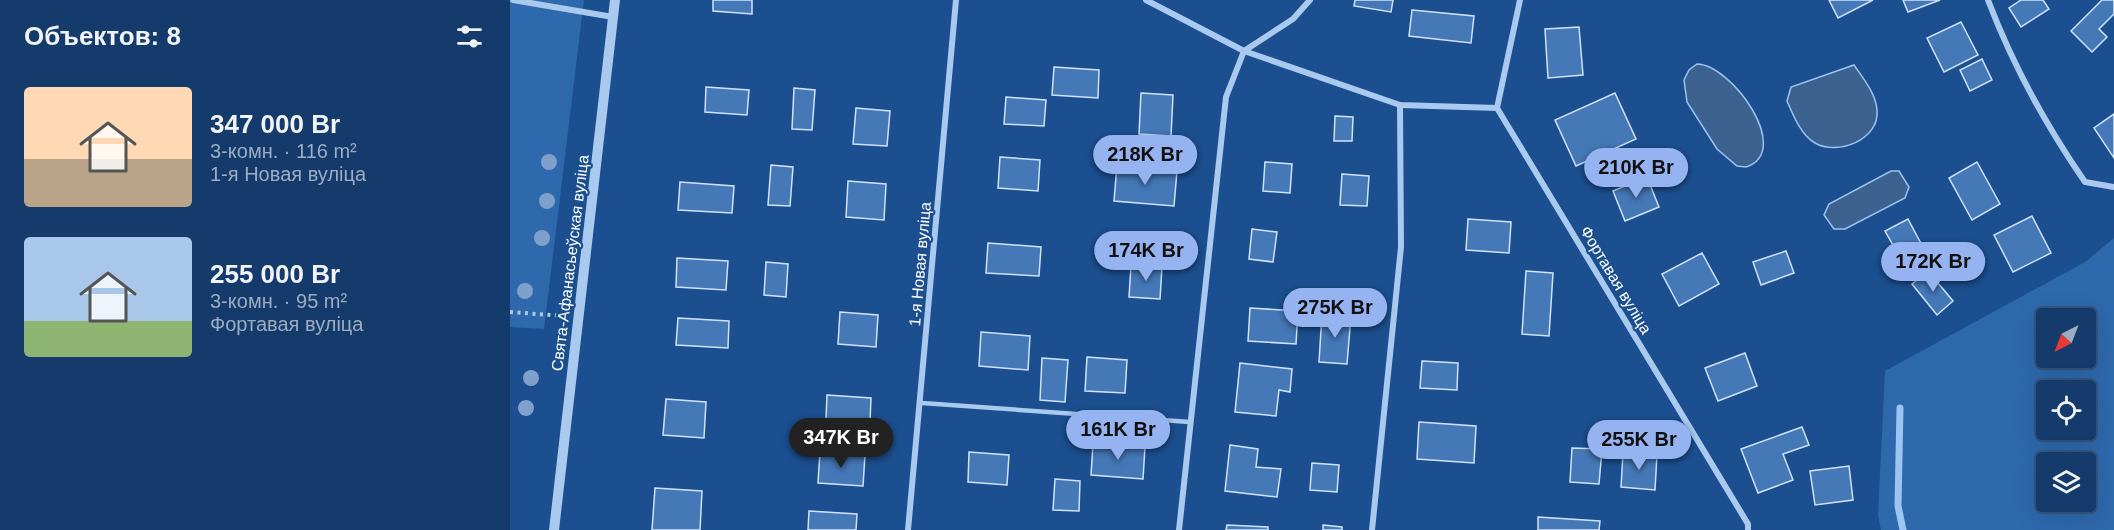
<!DOCTYPE html>
<html lang="ru">
<meta charset="utf-8">
<style>
:root{--surface:#143b6b;--page:#1d4271;--text:#f1f3f6;--muted:#9dadc1;--line:#33557e;--accent:#95b2f1}
body{margin:0;font-family:Arial,sans-serif;background:var(--page);color:var(--text);height:100vh;display:flex;flex-direction:column;font-size:22px;white-space:nowrap}
*{box-sizing:border-box;margin:0}
p{font-size:20px;color:var(--muted)}
.icon{flex:none;width:33px;height:33px;fill:none;stroke:currentColor;stroke-width:2;stroke-linecap:round;stroke-linejoin:round}
.map{position:relative;flex:1;overflow:hidden}
.sheet{display:flex;flex-direction:column;background:var(--surface);width:510px}
.sheet>*{flex:none}
.needle{width:39px;rotate:222deg}
.tools{position:absolute;left:1526px;top:308px;display:grid;gap:12px}
.tools a{display:grid;place-items:center;width:60px;height:60px;border-radius:6px;background:var(--surface);box-shadow:0 6px 24px #0002,0 0 0 2px var(--line);font-size:30px}
.price{position:absolute;translate:-50% -51px;padding:0 14px;border-radius:21px;background:var(--accent);color:#111;font-size:20px;line-height:39px;filter:drop-shadow(0 2px 3px #0008)}
.price::after{content:'';position:absolute;left:50%;top:36px;width:18px;height:14px;margin-left:-9px;background:inherit;clip-path:polygon(0 0,100% 0,50% 100%)}
.price.active{background:#222;color:#fff}
ul{padding:0;list-style:none}
li{display:flex;align-items:center;gap:18px;height:150px;padding:0 24px}
li span{display:grid;place-items:center;flex:none;width:168px;height:120px;border-radius:6px;color:#555}
li>.icon{margin-inline-start:auto}
span .icon{width:72px;height:72px;fill:#fffc;stroke-width:1}
li b{font-size:26px}
h2{display:flex;justify-content:space-between;align-items:center;height:72px;padding:0 24px;font-size:26px}
main{display:flex;flex:1;min-height:0}
.map>svg:first-child{display:block}
.green{fill:#2e69ad;fill-rule:evenodd}
.water{fill:#3c6290;stroke:#9cc4f0;stroke-width:1.5}
.lines{fill:none;stroke-linecap:round;stroke-linejoin:round}
.stream{stroke:#9cc4f0;stroke-width:7}
.building{fill:#4478b7;stroke:#cfe3fa;stroke-width:1.5}
.path{stroke:#a9c9ee;stroke-width:4;stroke-dasharray:3 4.5;stroke-linecap:butt}
.service{stroke:#a9c9ee;stroke-width:4.5}
.minor{stroke:#a9c9ee;stroke-width:6}
.tertiary{stroke:#a9c9ee;stroke-width:10}
.tree{fill:#7ea0ca}
.labels{text-anchor:middle;dominant-baseline:central;stroke-width:4.5;stroke-linejoin:round;paint-order:stroke}
.street-label{font-size:16px;fill:#fff;stroke:#1b4f8f}
</style>
<main>
<section class="sheet">
<h2>Объектов: 8<svg class="icon" aria-label="filters" viewBox="0 0 24 24"><path d="M4 7h16M4 17h16"/><circle cx="9" cy="7" r="2"/><circle cx="15" cy="17" r="2"/></svg></h2>
<ul>
<li><span style="background:linear-gradient(#ffd9b3 60%,#b9a48a 0)"><svg class="icon" aria-label="home" viewBox="0 0 24 24"><path d="M3 11l9-7 9 7M6 9v11h12V9"/></svg></span><div><b>347 000 Br</b><p>3-комн. · 116 m²</p><p>1-я Новая вуліца</p></div></li>
<li><span style="background:linear-gradient(#a9c7e8 70%,#8fb573 0)"><svg class="icon" aria-label="home" viewBox="0 0 24 24"><path d="M3 11l9-7 9 7M6 9v11h12V9"/></svg></span><div><b>255 000 Br</b><p>3-комн. · 95 m²</p><p>Фортавая вуліца</p></div></li>
</ul>
</section>
<div class="map">
<svg width="1604" height="530" viewBox="0 0 1604 530">
<rect width="100%" height="100%" fill="#1b4f8f"/>
<!-- green -->
<g class="green">
<path d="M0 0H74L34 329 0 327Z"/>
<path d="M1604 238V530H1371L1368 515 1375 371 1575 262ZM1536 318H1575V357H1536ZM1536 390H1575V429H1536ZM1536 462H1575V501H1536Z"/>
</g>
<!-- water -->
<g class="water">
<path d="M1187 64C1221 64 1284 151 1236 167L1227 166 1207 149 1177 102 1174 80 1179 70Z"/>
<path d="M1344 65C1353 78 1366 94 1367 110 1370 140 1327 156 1305 143 1291 135 1283 115 1277 101L1281 87Z"/>
<path d="M1381 171H1389L1399 187 1395 198 1335 229H1324L1314 215 1319 204Z"/>
</g>
<g class="lines">
<!-- stream -->
<path class="stream" d="M1390 408 1388 506 1393 530"/>
</g>
<!-- building -->
<g class="building">
<path d="M203 0H242V14L203 11Z"/>
<path d="M845 0H883L881 12 844 6Z"/>
<path d="M1319 0H1363L1328 18Z"/>
<path d="M1393 0H1430L1398 12Z"/>
<path d="M1511 0H1533L1539 9 1511 27 1499 8Z"/>
<path d="M1592 0H1604V14L1589 29 1597 37 1582 52 1561 31Z"/>
<path d="M902 10 964 16 961 43 899 36Z"/>
<path d="M1451 22 1468 55 1434 72 1417 38Z"/>
<path d="M1069 27 1073 75 1038 78 1035 29Z"/>
<path d="M1472 59 1482 80 1460 91 1450 70Z"/>
<path d="M544 67 589 70 588 98 542 95Z"/>
<path d="M196 87 239 90 237 115 195 112Z"/>
<path d="M284 88 305 90 302 130 282 129Z"/>
<path d="M631 93 663 95 661 136 629 134Z"/>
<path d="M1105 93 1126 139 1066 166 1045 120Z"/>
<path d="M496 97 536 100 534 126 494 124Z"/>
<path d="M346 108 380 111 377 146 343 144Z"/>
<path d="M1604 114V158L1584 128Z"/>
<path d="M825 116 843 117 842 141H824Z"/>
<path d="M490 157 530 160 528 191 488 188Z"/>
<path d="M755 162 782 164 780 193 753 191Z"/>
<path d="M1467 162 1490 204 1462 220 1439 178Z"/>
<path d="M261 165 283 167 280 206 258 205Z"/>
<path d="M607 165 667 171 664 206 604 201Z"/>
<path d="M832 174 859 176 857 206 830 205Z"/>
<path d="M1137 177 1149 207 1115 221 1103 191Z"/>
<path d="M338 181 376 184 374 220 336 217Z"/>
<path d="M170 182 224 186 222 213 168 210Z"/>
<path d="M1522 216 1541 253 1503 272 1484 235Z"/>
<path d="M958 219 1001 222 999 253 956 250Z"/>
<path d="M1398 219 1415 251 1393 263 1375 231Z"/>
<path d="M742 229 767 232 763 262 739 259Z"/>
<path d="M478 243 531 247 529 276 476 273Z"/>
<path d="M1276 251 1284 273 1251 285 1243 262Z"/>
<path d="M1192 253 1209 284 1169 306 1152 274Z"/>
<path d="M167 258 218 261 216 290 166 287Z"/>
<path d="M256 262 278 264 276 297 254 295Z"/>
<path d="M621 265 652 267 650 299 619 297Z"/>
<path d="M1016 271 1043 273 1039 336 1012 334Z"/>
<path d="M1418 271 1443 301 1427 315 1402 284Z"/>
<path d="M740 308 788 311 786 344 738 341Z"/>
<path d="M330 312 368 315 366 347 328 344Z"/>
<path d="M812 314 841 316 837 364 809 362Z"/>
<path d="M168 318 219 321 218 348 166 345Z"/>
<path d="M471 332 520 336 518 370 469 366Z"/>
<path d="M1235 353 1247 386 1208 401 1195 368Z"/>
<path d="M577 357 617 360 615 393 575 391Z"/>
<path d="M532 358 558 360 555 402 530 400Z"/>
<path d="M912 361 948 363 947 390 910 388Z"/>
<path d="M730 363 782 369 780 392 769 390 766 416 725 412Z"/>
<path d="M317 395 361 398 360 422 316 419Z"/>
<path d="M156 399 196 402 194 438 153 435Z"/>
<path d="M909 422 966 426 964 463 907 459Z"/>
<path d="M1292 427 1299 445 1273 454 1283 480 1248 493 1231 449Z"/>
<path d="M583 444 635 447 633 479 581 475Z"/>
<path d="M720 445 748 449 746 467 771 469 767 497 715 491Z"/>
<path d="M1062 448 1092 449 1089 484 1060 482Z"/>
<path d="M310 451 355 455 353 486 308 483Z"/>
<path d="M459 452 499 455 497 485 458 482Z"/>
<path d="M1113 453 1147 455 1145 490 1111 487Z"/>
<path d="M802 463 829 465 827 492 800 490Z"/>
<path d="M1339 466 1343 500 1305 505 1300 471Z"/>
<path d="M545 479 570 481 569 511 543 510Z"/>
<path d="M145 488 192 491 190 530H142Z"/>
<path d="M299 511 347 514 346 530H298Z"/>
<path d="M1028 517 1090 521 1089 530H1028Z"/>
<path d="M717 525 758 527V530H716Z"/>
<path d="M813 525 832 527V530H813Z"/>
</g>
<g class="lines">
<!-- path -->
<path class="path" d="M0 312 54 316"/>
<!-- service -->
<path class="service" d="M412 403 680 422"/>
<!-- minor -->
<g class="minor">
<path d="M3 0 103 17"/>
<path d="M636 0 734 51 890 105 987 108"/>
<path d="M1010 0 987 108 1238 524V530"/>
<path d="M1478 0C1503 66 1535 124 1575 182L1604 187"/>
<path d="M398 530 446 0"/>
<path d="M669 530 716 97 734 51 783 19 800 0"/>
<path d="M862 530 891 247 890 105"/>
</g>
<!-- tertiary -->
<path class="tertiary" d="M44 530 105 0"/>
</g>
<!-- trees -->
<g class="tree">
<circle cx="39" cy="162" r="8"/>
<circle cx="37" cy="201" r="8"/>
<circle cx="32" cy="238" r="8"/>
<circle cx="15" cy="291" r="8"/>
<circle cx="21" cy="378" r="8"/>
<circle cx="16" cy="408" r="8"/>
</g>
<g class="labels">
<!-- street labels -->
<g class="street-label">
<text transform="translate(60 263) rotate(-83)">Свята-Афанасьеўская вуліца</text>
<text transform="translate(410 264) rotate(-85)">1-я Новая вуліца</text>
<text transform="translate(1106 280) rotate(59)">Фортавая вуліца</text>
</g>
</g>
</svg>
<div class="tools">
<a><svg class="needle" viewBox="-14 -14 28 28"><path d="M0-13l5 13h-10z" fill="#e53935"/><path d="M0 13l5-13h-10z" fill="#9dadc1"/></svg></a>
<a><svg class="icon" aria-label="locate" viewBox="0 0 24 24"><circle cx="12" cy="12" r="6"/><path d="M12 2v4M12 18v4M2 12h4M18 12h4"/></svg></a>
<a><svg class="icon" aria-label="layers" viewBox="0 0 24 24"><path d="M12 4l9 5-9 5-9-5zM3 14l9 5 9-5"/></svg></a>
</div>
<b class="price" style="left:635px;top:186px">218K Br</b>
<b class="price" style="left:1126px;top:199px">210K Br</b>
<b class="price" style="left:636px;top:282px">174K Br</b>
<b class="price" style="left:1423px;top:293px">172K Br</b>
<b class="price" style="left:825px;top:339px">275K Br</b>
<b class="price" style="left:608px;top:461px">161K Br</b>
<b class="price active" style="left:331px;top:469px">347K Br</b>
<b class="price" style="left:1129px;top:471px">255K Br</b>
</div>
</main>
